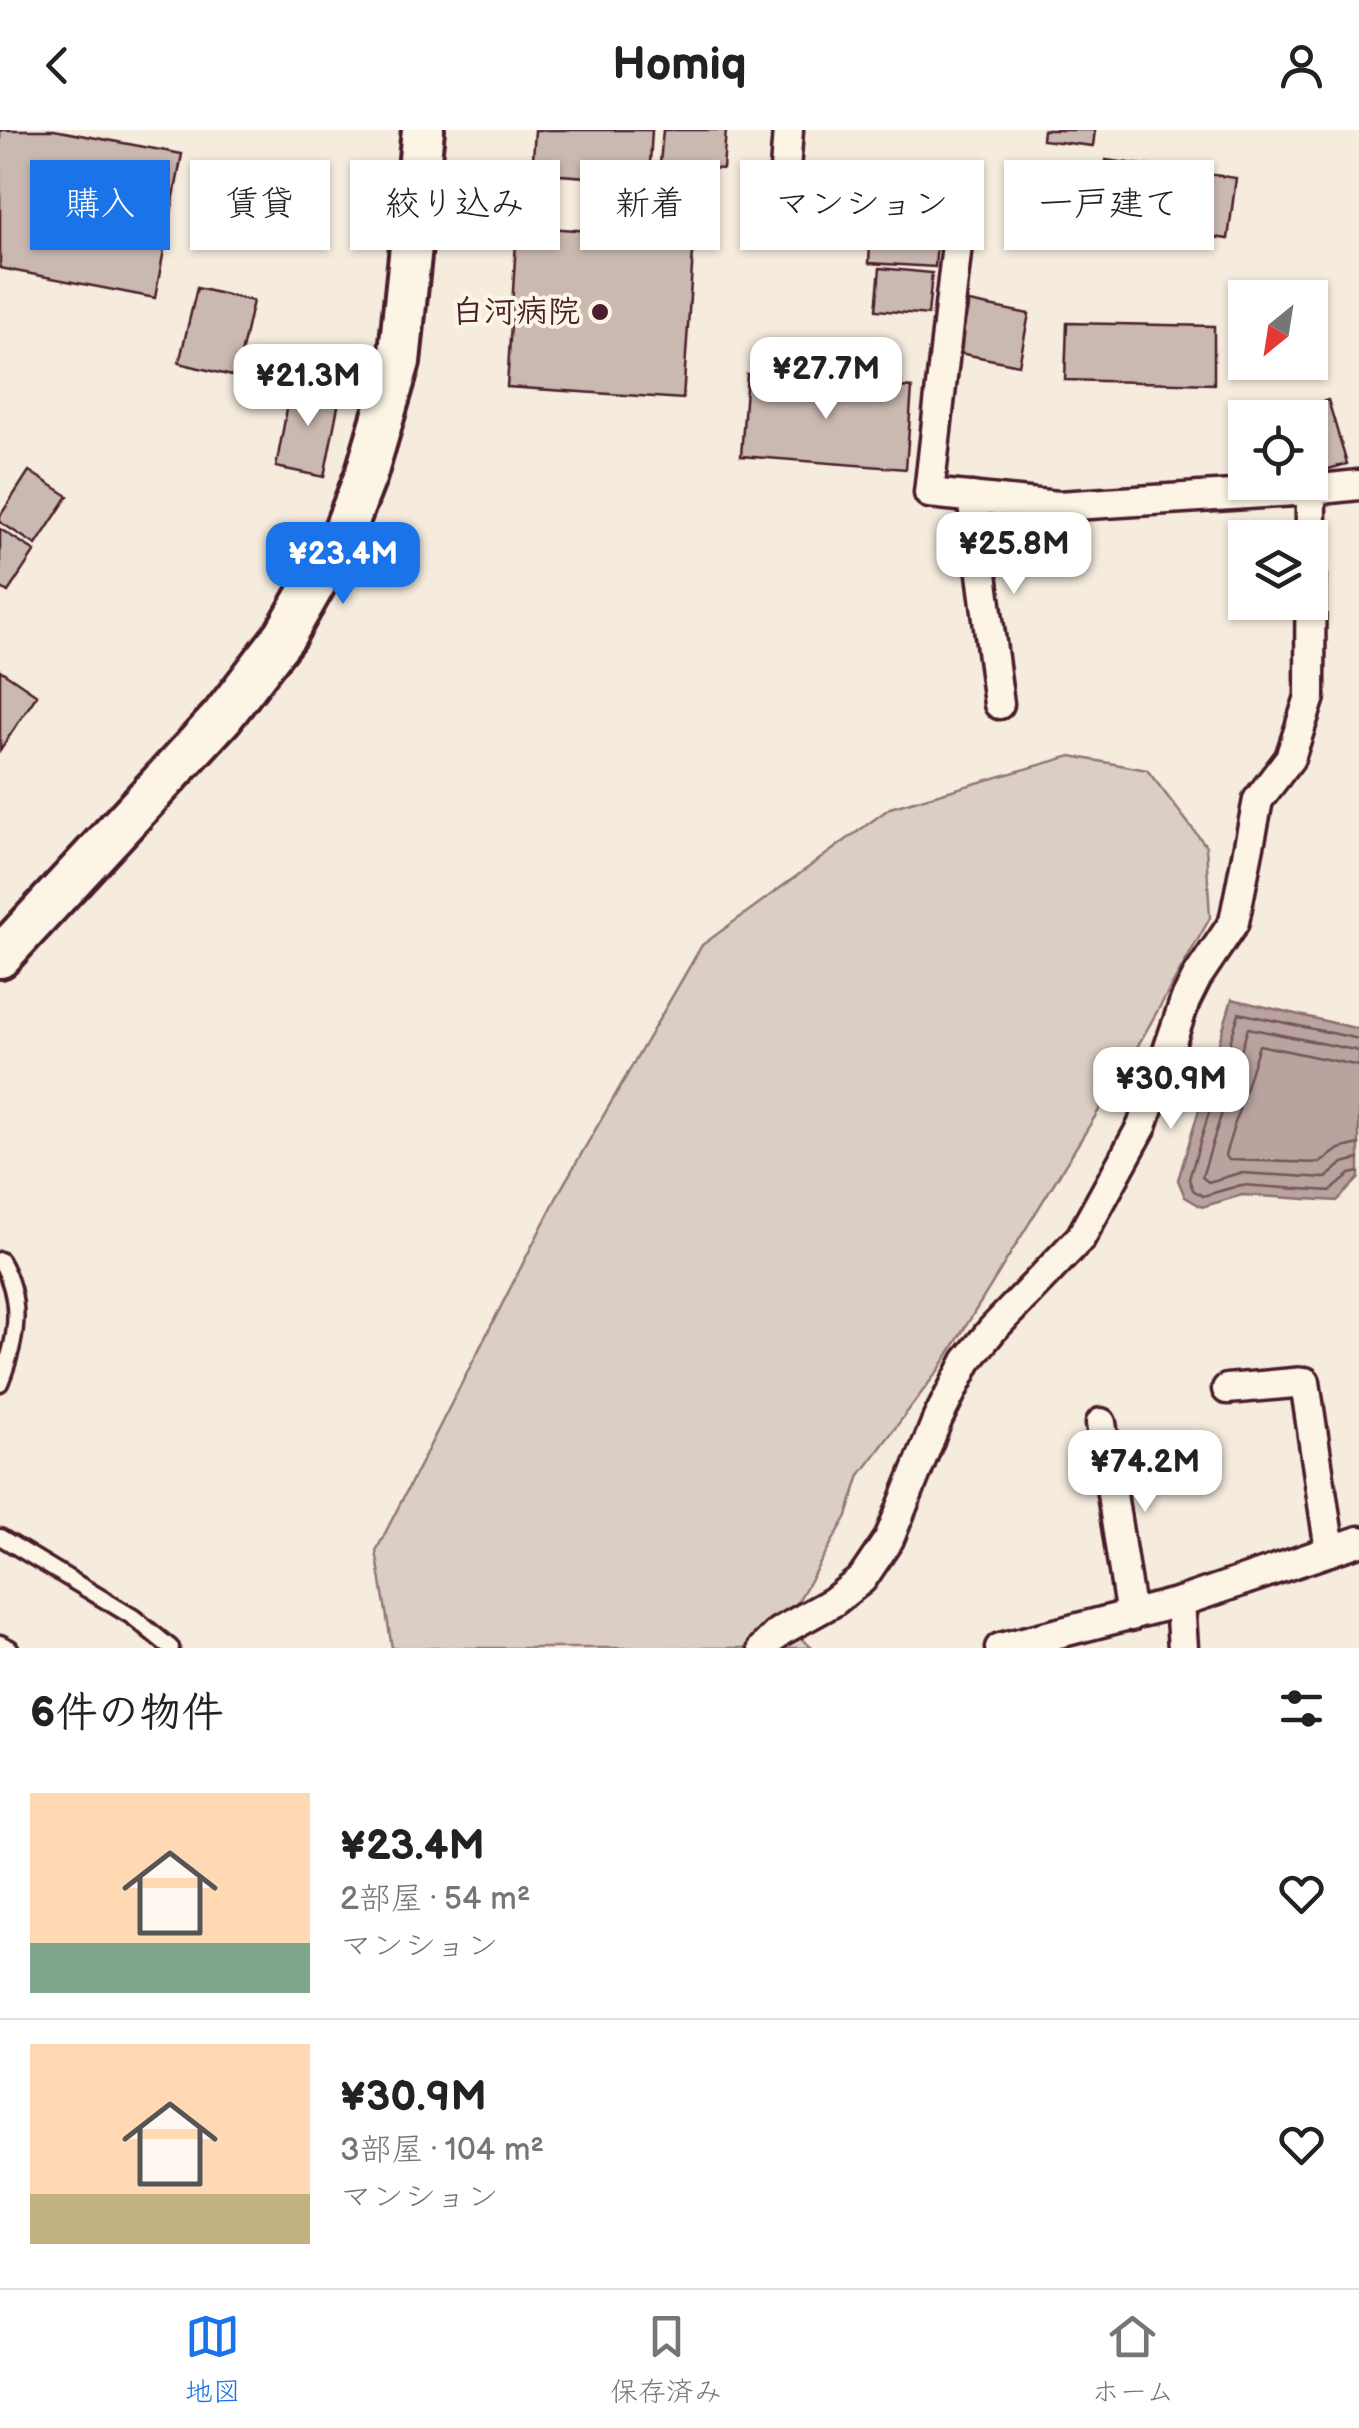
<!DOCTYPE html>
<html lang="ja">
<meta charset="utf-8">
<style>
:root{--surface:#fff;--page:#f2f2f2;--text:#222;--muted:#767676;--line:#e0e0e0;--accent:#1a73e8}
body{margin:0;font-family:"Balsamiq Sans","Klee One",sans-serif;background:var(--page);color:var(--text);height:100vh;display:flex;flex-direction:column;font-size:38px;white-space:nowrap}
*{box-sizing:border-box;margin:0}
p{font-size:32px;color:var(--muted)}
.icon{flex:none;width:55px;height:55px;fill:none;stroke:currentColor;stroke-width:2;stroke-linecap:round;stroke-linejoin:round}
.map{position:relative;height:1518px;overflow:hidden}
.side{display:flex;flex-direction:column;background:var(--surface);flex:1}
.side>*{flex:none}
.banner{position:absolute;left:30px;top:30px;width:1300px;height:90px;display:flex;gap:20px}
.needle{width:65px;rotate:210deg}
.fabs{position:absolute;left:1228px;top:150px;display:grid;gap:20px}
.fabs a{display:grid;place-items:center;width:100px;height:100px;border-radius:0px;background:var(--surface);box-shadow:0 2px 8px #0004;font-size:50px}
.price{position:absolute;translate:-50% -85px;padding:0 22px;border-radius:20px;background:#fff;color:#222;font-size:32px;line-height:65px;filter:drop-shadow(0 2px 5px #0008)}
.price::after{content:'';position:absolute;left:50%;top:60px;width:30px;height:22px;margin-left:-15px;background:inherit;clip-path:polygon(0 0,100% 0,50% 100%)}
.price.active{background:var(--accent);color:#fff}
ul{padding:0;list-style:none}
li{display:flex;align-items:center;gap:30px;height:250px;padding:0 30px}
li+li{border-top:2px solid var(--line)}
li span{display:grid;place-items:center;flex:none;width:280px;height:200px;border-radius:0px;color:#555}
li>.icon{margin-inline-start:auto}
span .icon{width:120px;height:120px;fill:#fffc;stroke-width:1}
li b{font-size:42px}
h2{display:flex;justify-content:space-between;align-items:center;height:120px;padding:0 30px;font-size:42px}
.pill{padding:0 35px;border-radius:0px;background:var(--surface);box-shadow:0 2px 8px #0004;font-size:35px;line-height:90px}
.pill.active{background:var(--accent);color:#fff}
header{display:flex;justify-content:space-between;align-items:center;height:130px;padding:0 30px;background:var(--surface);font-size:45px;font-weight:700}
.tab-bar{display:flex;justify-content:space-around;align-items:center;height:140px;border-top:2px solid var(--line);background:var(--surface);font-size:28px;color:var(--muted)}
.tab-bar a{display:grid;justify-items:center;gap:5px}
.tab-bar .active{color:var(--accent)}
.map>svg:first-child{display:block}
.green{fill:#dbcec4;stroke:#927678;stroke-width:2.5}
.water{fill:#b8a39e;stroke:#8c6e70;stroke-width:2.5}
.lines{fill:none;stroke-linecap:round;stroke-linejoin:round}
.shore{stroke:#765459;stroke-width:2.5}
.building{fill:#cab9b1;stroke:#4a1f2b;stroke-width:2.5}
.lane-casing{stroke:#4a1f2b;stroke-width:21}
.street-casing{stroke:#4a1f2b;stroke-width:35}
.secondary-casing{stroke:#4a1f2b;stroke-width:48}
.lane{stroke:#fcf5e5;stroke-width:14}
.street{stroke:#fcf5e5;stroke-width:28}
.secondary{stroke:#fcf5e5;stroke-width:40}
.poi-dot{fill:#4a1f2b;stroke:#fcf5e5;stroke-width:4}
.labels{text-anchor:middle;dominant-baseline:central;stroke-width:8;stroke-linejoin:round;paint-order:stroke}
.poi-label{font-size:32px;font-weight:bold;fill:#4a1f2b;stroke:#fcf5e5;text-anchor:end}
</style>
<header><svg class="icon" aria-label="back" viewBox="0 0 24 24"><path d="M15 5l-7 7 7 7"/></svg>Homiq<svg class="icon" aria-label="person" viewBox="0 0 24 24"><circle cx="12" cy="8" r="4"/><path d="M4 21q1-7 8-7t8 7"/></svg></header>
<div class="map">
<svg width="1359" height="1518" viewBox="0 0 1359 1518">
<rect width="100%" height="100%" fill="#f5ecde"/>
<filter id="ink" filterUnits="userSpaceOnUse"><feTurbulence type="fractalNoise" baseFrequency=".01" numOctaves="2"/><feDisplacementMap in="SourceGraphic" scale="20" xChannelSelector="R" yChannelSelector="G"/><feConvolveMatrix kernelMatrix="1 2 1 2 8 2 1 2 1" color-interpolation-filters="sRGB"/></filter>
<g filter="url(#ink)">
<!-- green -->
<path class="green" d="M1071 626 1147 640 1206 716 1210 788 1128 933 940 1238 860 1345 847 1386 785 1494 812 1518H392L376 1421 561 1059 702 815 890 678Z"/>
<!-- water -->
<path class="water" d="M1232 869 1359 899V1048L1337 1071 1242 1065 1202 1077 1185 1067 1178 1050Z"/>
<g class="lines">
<!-- shore -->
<g class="shore">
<path d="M1359 909 1239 883 1189 1049 1193 1060 1203 1066 1241 1055 1331 1061 1350 1044 1359 1042"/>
<path d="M1359 921 1248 898 1202 1047 1208 1052 1240 1043 1326 1048 1343 1033 1359 1029"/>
<path d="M1359 936 1259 915 1225 1025 1229 1030 1320 1033 1339 1019 1359 1014"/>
</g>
</g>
<!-- building -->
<g class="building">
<path d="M0 0H54L182 24 155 168 0 138Z"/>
<path d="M535 0H652L647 84 600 80 601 48 532 43Z"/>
<path d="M663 0H726L723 39 660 34Z"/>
<path d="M1043 0H1095L1093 16 1042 10Z"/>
<path d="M1106 30 1236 48 1228 109 1098 91Z"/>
<path d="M1026 33 1083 45 1073 89 1017 77Z"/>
<path d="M871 94 938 98 935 137 869 133Z"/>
<path d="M517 96 694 108 683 269 507 257Z"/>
<path d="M880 138 932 143 928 185 876 180Z"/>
<path d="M197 158 253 171 236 247 179 233Z"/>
<path d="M969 172 1029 184 1019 235 959 223Z"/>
<path d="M1067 193 1214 196V254L1065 250Z"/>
<path d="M747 244 912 258 906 339 741 326Z"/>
<path d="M292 252 341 261 324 347 276 337Z"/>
<path d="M1328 270 1347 334 1310 344V288H1283L1282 283Z"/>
<path d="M29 341 68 366 36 415 0 392V386Z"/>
<path d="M0 399 35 421 8 462 0 457Z"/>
<path d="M0 540 37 565 0 620Z"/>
</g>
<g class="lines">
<!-- lane casing -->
<g class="lane-casing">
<g id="lane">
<path d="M0 1130C24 1171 17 1211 0 1253"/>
<path d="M0 1407 133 1487 171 1518"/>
<path d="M0 1513 10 1518"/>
</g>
</g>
<!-- street casing -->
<g class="street-casing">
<g id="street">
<path d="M788 0 784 53 962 70 929 363 1058 376 1311 360"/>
<path d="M972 367 999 574"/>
<path d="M1227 1259 1305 1252 1330 1421"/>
<path d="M1101 1293 1131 1486"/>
<path d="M1180 1472 1183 1518"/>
<path d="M763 1518 779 1502 833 1472 862 1449 889 1409 938 1288 967 1231 992 1200 1081 1107 1142 996 1185 871 1197 847 1234 792 1258 670 1290 628 1310 567 1311 360 1359 355"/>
<path d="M1000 1518 1180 1472 1359 1411"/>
</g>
</g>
<!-- secondary casing -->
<g class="secondary-casing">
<path id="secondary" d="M0 827 222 587 285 505 343 404 366 345 399 232 423 0"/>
</g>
<!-- lane -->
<use href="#lane" class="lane"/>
<!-- street -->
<use href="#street" class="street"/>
<!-- secondary -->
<use href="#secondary" class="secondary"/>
</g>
</g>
<!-- markers -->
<circle class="poi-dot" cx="600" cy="182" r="10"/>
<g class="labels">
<!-- poi labels -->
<g class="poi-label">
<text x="580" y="182">白河病院</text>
</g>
</g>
</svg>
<div class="fabs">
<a><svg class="needle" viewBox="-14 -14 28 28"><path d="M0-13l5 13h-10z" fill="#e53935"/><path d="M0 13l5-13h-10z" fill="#767676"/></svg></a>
<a><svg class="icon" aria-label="locate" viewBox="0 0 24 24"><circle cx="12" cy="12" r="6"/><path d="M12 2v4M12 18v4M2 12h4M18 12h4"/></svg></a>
<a><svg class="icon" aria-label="layers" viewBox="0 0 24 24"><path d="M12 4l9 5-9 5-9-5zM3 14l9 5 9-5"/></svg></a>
</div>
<b class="price" style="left:826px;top:292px">¥27.7M</b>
<b class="price" style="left:308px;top:299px">¥21.3M</b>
<b class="price" style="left:1014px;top:467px">¥25.8M</b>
<b class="price active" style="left:343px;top:477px">¥23.4M</b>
<b class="price" style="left:1171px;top:1002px">¥30.9M</b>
<b class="price" style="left:1145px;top:1385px">¥74.2M</b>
<div class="banner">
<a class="pill active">購入</a>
<a class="pill">賃貸</a>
<a class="pill">絞り込み</a>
<a class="pill">新着</a>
<a class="pill">マンション</a>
<a class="pill">一戸建て</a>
</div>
</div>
<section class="side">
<h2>6件の物件<svg class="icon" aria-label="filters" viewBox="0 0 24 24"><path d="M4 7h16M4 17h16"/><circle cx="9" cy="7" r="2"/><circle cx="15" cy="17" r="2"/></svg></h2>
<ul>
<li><span style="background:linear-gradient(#ffd9b3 75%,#7fa58c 0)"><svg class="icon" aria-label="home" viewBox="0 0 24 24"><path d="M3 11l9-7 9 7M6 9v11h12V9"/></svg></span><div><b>¥23.4M</b><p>2部屋 · 54 m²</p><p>マンション</p></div><svg class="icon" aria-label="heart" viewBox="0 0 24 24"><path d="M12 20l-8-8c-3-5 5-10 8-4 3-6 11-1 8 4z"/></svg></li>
<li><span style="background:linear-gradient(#ffd9b3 75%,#c2b280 0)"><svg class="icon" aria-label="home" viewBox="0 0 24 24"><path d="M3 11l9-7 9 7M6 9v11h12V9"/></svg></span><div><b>¥30.9M</b><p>3部屋 · 104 m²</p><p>マンション</p></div><svg class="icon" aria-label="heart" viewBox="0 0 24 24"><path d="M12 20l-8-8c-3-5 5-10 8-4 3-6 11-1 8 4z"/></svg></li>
</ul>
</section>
<nav class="tab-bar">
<a class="active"><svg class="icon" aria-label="map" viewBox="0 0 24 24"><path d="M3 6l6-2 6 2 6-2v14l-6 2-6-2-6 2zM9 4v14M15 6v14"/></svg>地図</a>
<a><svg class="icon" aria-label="saved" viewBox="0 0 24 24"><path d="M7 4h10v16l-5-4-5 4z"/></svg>保存済み</a>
<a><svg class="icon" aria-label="home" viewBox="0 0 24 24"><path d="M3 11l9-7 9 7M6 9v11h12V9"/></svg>ホーム</a>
</nav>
